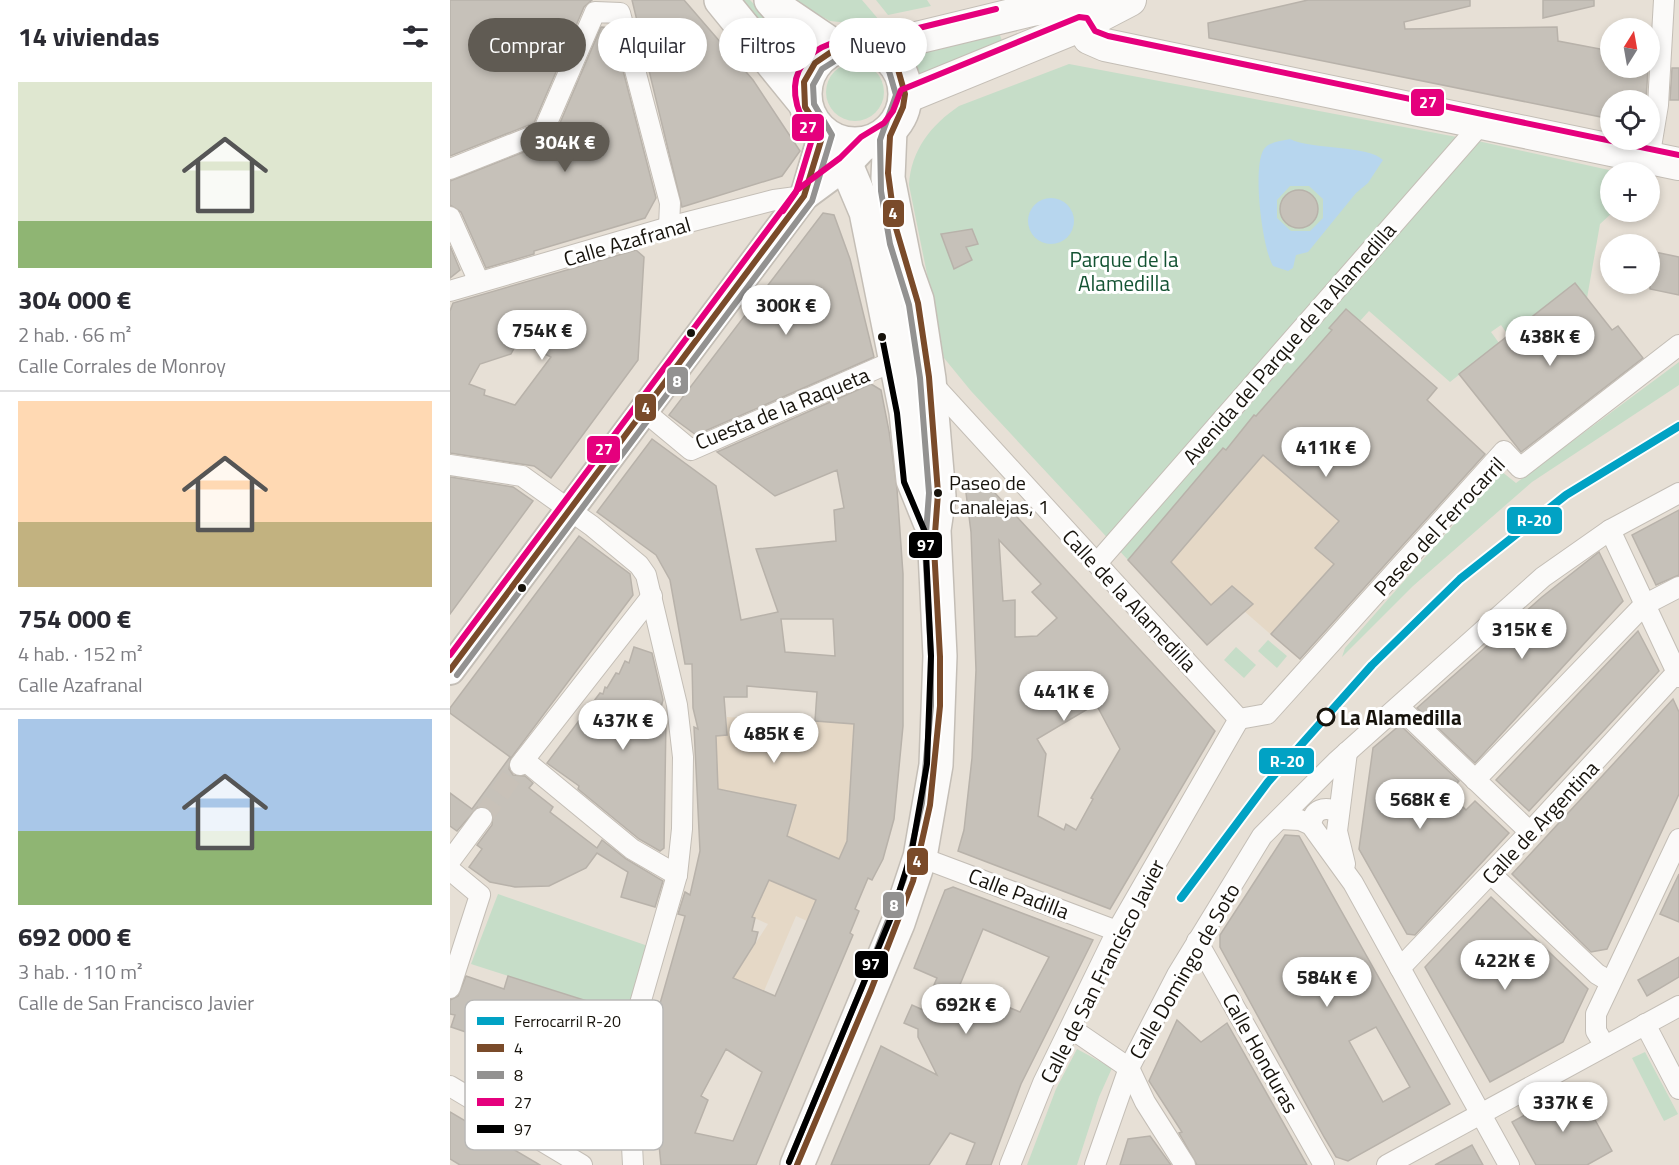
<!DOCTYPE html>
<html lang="es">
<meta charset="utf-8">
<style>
:root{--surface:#fff;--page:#f7f7f7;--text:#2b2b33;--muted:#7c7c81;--line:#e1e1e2;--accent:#605b53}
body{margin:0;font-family:"Titillium Web",sans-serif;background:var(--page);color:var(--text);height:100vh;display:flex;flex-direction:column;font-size:22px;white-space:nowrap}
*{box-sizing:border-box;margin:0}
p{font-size:20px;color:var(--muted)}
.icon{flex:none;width:33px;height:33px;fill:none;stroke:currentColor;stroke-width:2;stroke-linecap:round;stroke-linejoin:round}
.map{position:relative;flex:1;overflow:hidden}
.sheet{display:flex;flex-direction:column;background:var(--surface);width:450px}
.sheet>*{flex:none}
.hud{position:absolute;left:18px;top:18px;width:570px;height:54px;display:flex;gap:12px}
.needle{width:39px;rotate:11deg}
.buttons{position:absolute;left:1150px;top:18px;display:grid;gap:12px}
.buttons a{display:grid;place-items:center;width:60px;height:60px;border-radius:50%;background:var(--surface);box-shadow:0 3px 9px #0003;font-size:30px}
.price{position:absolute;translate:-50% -51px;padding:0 14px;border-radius:21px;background:#fff;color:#222;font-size:20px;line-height:39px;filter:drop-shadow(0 2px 3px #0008)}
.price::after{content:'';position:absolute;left:50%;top:36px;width:18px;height:14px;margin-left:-9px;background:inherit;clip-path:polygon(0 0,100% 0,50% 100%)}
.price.active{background:var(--accent);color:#fff}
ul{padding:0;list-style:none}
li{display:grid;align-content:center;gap:12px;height:318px;padding:0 18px}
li+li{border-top:2px solid var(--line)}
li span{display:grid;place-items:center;height:186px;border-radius:0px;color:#555}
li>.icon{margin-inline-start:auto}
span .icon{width:108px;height:108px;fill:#fffc;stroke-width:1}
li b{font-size:26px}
h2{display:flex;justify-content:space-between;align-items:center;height:72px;padding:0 18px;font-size:26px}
.chip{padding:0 21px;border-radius:27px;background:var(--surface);box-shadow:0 3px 9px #0003;font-size:21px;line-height:54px}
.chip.active{background:var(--accent);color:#fff}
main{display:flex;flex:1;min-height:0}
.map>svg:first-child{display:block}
.built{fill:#e5d8c6}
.green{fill:#c6ddc8}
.water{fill:#b7d6ee;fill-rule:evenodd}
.building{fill:#c6c1b9;stroke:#b8b2aa;stroke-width:1.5;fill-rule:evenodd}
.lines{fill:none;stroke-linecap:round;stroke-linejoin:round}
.street-tunnel{stroke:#c8c1b8;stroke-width:20;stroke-dasharray:20 10;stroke-linecap:butt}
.street-casing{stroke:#c4beb6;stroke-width:22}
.secondary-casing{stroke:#c4beb6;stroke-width:32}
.primary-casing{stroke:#c4beb6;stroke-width:34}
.highway-casing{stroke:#c4beb6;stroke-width:36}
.street{stroke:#fbfaf9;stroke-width:20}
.secondary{stroke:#fbfaf9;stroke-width:28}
.primary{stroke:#fbfaf9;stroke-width:32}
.highway{stroke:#fbfaf9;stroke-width:33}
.bus-1-casing{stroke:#fff;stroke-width:10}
.bus-2-casing{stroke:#fff;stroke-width:10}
.bus-3-casing{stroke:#fff;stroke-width:10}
.bus-4-casing{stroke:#fff;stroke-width:10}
.bus-1{stroke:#7a4b2a;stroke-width:6}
.bus-2{stroke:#939291;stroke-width:6}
.bus-3{stroke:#e5007d;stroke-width:6}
.bus-4{stroke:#000;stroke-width:6}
.rail-1-casing{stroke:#fff;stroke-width:12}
.rail-1{stroke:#01a2c4;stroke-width:8}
.bus-dot{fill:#17130c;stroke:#fff;stroke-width:2}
.stop-dot{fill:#fff;stroke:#17130c;stroke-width:3}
.labels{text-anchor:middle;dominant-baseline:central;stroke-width:6;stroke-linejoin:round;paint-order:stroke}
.bus-label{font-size:20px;fill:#17130c;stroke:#fff;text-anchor:start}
.street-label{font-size:21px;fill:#17130c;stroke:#fff}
.park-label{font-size:21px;fill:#145333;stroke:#fff}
.stop-label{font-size:21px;font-weight:bold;fill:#17130c;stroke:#fff;text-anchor:start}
.key{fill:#fff;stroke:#b9b8b6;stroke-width:1.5}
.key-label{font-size:16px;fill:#17130c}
.line-badge{stroke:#fff;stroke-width:2}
.badge-label{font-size:16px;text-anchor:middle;font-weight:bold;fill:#fff}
</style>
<main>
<section class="sheet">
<h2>14 viviendas<svg class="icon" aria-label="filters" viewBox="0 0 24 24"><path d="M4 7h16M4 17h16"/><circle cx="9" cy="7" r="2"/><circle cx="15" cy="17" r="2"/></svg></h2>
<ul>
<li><span style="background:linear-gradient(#dfe7d0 75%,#8fb573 0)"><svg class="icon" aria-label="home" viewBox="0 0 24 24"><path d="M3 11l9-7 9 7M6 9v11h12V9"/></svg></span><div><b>304 000 €</b><p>2 hab. · 66 m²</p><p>Calle Corrales de Monroy</p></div></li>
<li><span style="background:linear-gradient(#ffd9b3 65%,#c2b280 0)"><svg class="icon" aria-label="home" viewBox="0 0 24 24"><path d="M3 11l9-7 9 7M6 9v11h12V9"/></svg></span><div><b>754 000 €</b><p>4 hab. · 152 m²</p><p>Calle Azafranal</p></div></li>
<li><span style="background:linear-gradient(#a9c7e8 60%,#8fb573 0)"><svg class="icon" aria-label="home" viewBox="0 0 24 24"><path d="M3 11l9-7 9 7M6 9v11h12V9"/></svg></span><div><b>692 000 €</b><p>3 hab. · 110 m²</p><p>Calle de San Francisco Javier</p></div></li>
</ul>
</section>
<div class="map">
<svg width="1229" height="1165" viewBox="0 0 1229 1165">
<rect width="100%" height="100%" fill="#e7e0d6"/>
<!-- built -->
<g class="built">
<path d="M977 399 1035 455 850 660 794 611 757 645 678 560 773 448 789 434Z"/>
<path d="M277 717 453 726 444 819 433 859 422 880 418 879 405 909 359 916 357 921 346 916 314 991 283 978 318 924 302 917 346 805 268 789 266 736 277 735Z"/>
</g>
<!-- green -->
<g class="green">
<path d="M291 0H300L329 30 355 45 343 64Z"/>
<path d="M341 0H412L435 27 380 21Z"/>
<path d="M426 0H477L481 6 438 15Z"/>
<path d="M549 33 553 43 467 77 460 55Z"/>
<circle cx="405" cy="92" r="29"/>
<path d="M619 64 1028 141 1168 172H1161L1163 212 1150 224 1137 298 1140 302 1135 306 1110 295 1058 335 1051 325 1041 332 1049 343 1000 382 919 311 910 321 897 310 880 328 882 331 806 416 804 415 776 450 773 448 678 560 521 391 494 358 459 185C461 150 481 125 509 106Z"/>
<path d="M1229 362V385L1082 482 963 586 892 657 895 648 1051 471 1066 483Z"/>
<path d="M818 640 837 656 827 668 808 651Z"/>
<path d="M786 647 806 665 794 678 774 660Z"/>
<path d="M48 894 198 946 176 1014 21 964Z"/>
<path d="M627 1049 662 1068 649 1097 627 1165H577L606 1089Z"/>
<path d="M1195 1052 1228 1114 1214 1121 1182 1058Z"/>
</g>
<!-- water -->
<g class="water">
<path d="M840 139C862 150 919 145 933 160L918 183 906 193 858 252 846 255 843 268 838 271 823 266C812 247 802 167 814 149 819 142 831 141 840 139ZM840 186H859L873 199V218L860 231H841L827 218V200Z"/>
<circle cx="601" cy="221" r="23"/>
</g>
<!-- building -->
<g class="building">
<path d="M0 0H142L134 7 84 123 0 156Z"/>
<path d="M182 0H234L303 80 350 151 332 176 232 207Z"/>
<path d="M858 0H1020V6L954 22 955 29 1107 27 1108 41 1161 51V68H1198L1196 100H1161V119L759 38 758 23Z"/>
<path d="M1093 0H1144V6L1093 18Z"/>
<path d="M151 27 162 28 206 198 195 218 84 251V254L36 268 11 212 0 205V181L97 143 104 137Z"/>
<path d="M1222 68H1229V100H1220Z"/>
<circle cx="849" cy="209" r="19"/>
<path d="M373 213 384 215 400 259 424 357 246 435 219 415Z"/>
<path d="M522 229 528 244 516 247 522 260 504 269 491 234Z"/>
<path d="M0 246 10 270 0 278Z"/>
<path d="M186 250 194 257 188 360 101 478 84 466 0 453V311L3 303ZM68 341 101 357 65 405 34 395 35 390 19 384 30 364 61 354Z"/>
<path d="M1200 251 1229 257V295L1200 289Z"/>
<path d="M1125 283 1162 330 1168 326 1193 358 1071 452 1009 374Z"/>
<path d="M896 309 987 388 977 400 1035 454 850 659 821 634 884 564 865 548 889 521 813 455 721 562 761 605 782 586 803 604 757 645 678 560 773 448 776 450 804 415 806 416 882 330 879 328Z"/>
<path d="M421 384 431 390 439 431 447 489 453 574V726L444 819 433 859 422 880 418 878 405 909 409 911 400 933 403 935 306 1165H211L199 1042 235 916 228 914 235 892 240 895 250 851 244 727 248 729 243 708 242 664H235L220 580 206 555 147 512 202 439 266 486 291 620 328 612 306 549 386 541 384 510 394 508 387 470 325 496 267 452ZM331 619H383L385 656 335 652ZM297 686 367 692 365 721 404 724 397 841 389 859 337 836 346 805 268 789 266 736 277 735 274 697H297ZM319 880 366 900 325 996 283 978 305 943 308 932 302 931 305 918 302 917ZM276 1049 312 1072 283 1141 245 1133 258 1100 251 1096Z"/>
<path d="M0 477 63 487 83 501 0 614Z"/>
<path d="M532 479 765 731 660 909 508 851 514 830 522 758 526 670 521 532 515 485ZM549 540 591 584 582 592 607 618 587 636 565 637V600L553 601ZM646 704 670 749 641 798 643 799 626 830 616 824 614 830 588 816 596 754 587 739Z"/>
<path d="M1229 510V575L1206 585 1182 535Z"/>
<path d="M129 536 180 574 183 595 61 758 59 769 63 775 75 776 83 783 79 788 103 807 100 812 147 848 152 840 176 859 213 881 205 907 171 897 178 872 147 853 136 868 99 886 65 887 40 882 19 867 32 849 27 845 42 825 43 813 39 808 28 807 7 831 0 826V793L22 809 60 757 0 713V708Z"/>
<path d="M1149 552 1173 601 1025 763 967 708 1092 597Z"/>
<path d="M1188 631 1209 671 1079 811 1046 780Z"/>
<path d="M184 647 202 653 213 700 210 711 212 717 216 719 214 848 210 851 189 839 128 789 129 786 97 763 150 693 153 694 155 687 157 688 166 673 169 674 175 661 179 663Z"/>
<path d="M1223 699 1229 712V794L1157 949 1141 952 1062 874Z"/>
<path d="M950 725 1009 781 998 792 1016 810 1025 801 1059 833 965 935 957 934 909 849 923 748Z"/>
<path d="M835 835 849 836 1000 1104 898 1161 886 1157 874 1137 770 947V935ZM926 1027 960 1087 933 1102 899 1041Z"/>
<path d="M1229 874V922L1210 914Z"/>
<path d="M503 887 643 940 571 1084 541 1165H516L525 1143 500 1133 479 1165H381L431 1046 487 1075 468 1037V1029L454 1023 462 1005 473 1010 487 978 464 968 495 890ZM533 929 599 957 570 1012 509 987Z"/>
<path d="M1041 897 1138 989 1113 1042 1040 1082 975 967Z"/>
<path d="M1229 957V977L1197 996 1188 980Z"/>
<path d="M16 976 54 989 58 976 175 1013 160 1069 150 1067 147 1076 121 1067 118 1078 55 1056 57 1046 1 1027 5 1015 0 1014V1000L8 996Z"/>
<path d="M727 1020 751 1042 777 1023 857 1165H747L729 1133 732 1132 699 1081Z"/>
<path d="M1127 1087 1162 1151 1137 1165H1086L1062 1122Z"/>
<path d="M0 1112 90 1165H10L0 1159Z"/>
<path d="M700 1136 721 1165H670L678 1139Z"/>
<path d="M1022 1145 1033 1165H985Z"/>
</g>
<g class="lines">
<!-- street-tunnel -->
<path class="street-tunnel" d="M32 818 70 765"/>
<!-- street casing -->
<g class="street-casing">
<g id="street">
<path d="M1199 159 1208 105 1214 0"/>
<path d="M0 169 93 132 145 12 170 13 220 203 219 227"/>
<path d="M0 217 29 282"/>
<path d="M0 291 219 227 324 200 354 196"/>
<path d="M479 380 789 719"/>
<path d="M194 411 241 450 446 360"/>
<path d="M0 465 72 476 142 526 189 565 196 575 227 705 233 757 232 829 227 875 177 1049 183 1165"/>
<path d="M1160 530 1229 677"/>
<path d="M647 563 1032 123"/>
<path d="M949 707 1080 832"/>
<path d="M789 719 817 714 1054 451 1070 468 1229 345"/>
<path d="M74 760 182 849 227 875"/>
<path d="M70 765 202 596"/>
<path d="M1025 780 1194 605 1229 587"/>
<path d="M830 819 850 820 861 825 903 883 1059 1165"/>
<path d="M861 825C863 809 874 806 888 812"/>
<path d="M470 857 667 931"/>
<path d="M0 861 32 818"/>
<path d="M895 864 887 831 897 752"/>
<path d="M0 870 30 895 0 988"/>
<path d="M1041 874 1147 974 1159 981"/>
<path d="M747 941 874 1165"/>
<path d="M950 968 1080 832 1227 672"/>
<path d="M1195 1024 1229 1089"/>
<path d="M622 1029 679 1068 695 1102 735 1165"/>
<path d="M1155 1046 1146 1031V1014L1229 839"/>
<path d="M0 1086 132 1165"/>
<path d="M560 1165 593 1083 667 931 789 719"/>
<path d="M645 1165 679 1068 727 975 812 836 886 762 1093 577 1160 530 1229 493"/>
<path d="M937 1165 1229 1006"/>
</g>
</g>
<!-- secondary casing -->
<g class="secondary-casing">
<g id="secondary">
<path d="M355 195 373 134"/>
<path d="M0 670 354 196 396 165 416 144"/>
</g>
</g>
<!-- primary casing -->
<g class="primary-casing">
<g id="primary">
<path d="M632 25 639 38 655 45 1229 164"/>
<path d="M425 48 582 10 643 0"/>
<path d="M456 97 632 25 680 0"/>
</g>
</g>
<!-- highway casing -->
<g class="highway-casing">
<g id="highway">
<path d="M271 0 354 102"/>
<path d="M321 0 329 9 385 47"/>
<circle cx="405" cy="94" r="50"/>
<path d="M386 141 416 212 456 412 463 480 480 522"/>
<path d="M347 1165 448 923 470 857 486 765 490 656 484 530 489 496 479 379 467 300 456 269 438 178 440 130"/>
</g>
</g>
<!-- street -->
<use href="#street" class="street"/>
<!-- secondary -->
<use href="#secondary" class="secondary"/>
<!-- primary -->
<use href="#primary" class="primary"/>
<!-- highway -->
<use href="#highway" class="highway"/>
<!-- bus-1 casing -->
<g class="bus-1-casing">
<path id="bus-1" d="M0 670 354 196 373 134 355 107 354 82 365 63 384 50 407 45 430 50 447 66 455 94 453 107 440 136 438 173 445 225 468 303 479 377 488 493 484 547 490 657V706L480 805 463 881 421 990 347 1165"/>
</g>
<!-- bus-2 casing -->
<g class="bus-2-casing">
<path id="bus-2" d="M7 675 362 201 382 135 364 104 363 85 372 69 388 59 407 55 425 58 439 71 446 95 430 140 431 191 440 244 459 305 470 378 479 493 475 547 481 657V706L472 803 454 879 412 987 339 1162"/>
</g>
<!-- bus-3 casing -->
<g class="bus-3-casing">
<g id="bus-3">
<path d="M333 211 346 192 363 136C320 78 359 33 424 39L546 9"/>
<path d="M0 655 347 190 390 158 411 137 434 123 443 111 451 90 629 17 637 18 645 31 658 36 1229 155"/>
</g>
</g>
<!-- bus-4 casing -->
<g class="bus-4-casing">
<path id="bus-4" d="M339 1162 440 920 461 855 477 764 481 656 475 532 454 482 447 413 432 337"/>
</g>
<!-- bus-1 -->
<use href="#bus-1" class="bus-1"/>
<!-- bus-2 -->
<use href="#bus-2" class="bus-2"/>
<!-- bus-3 -->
<use href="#bus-3" class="bus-3"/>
<!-- bus-4 -->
<use href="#bus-4" class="bus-4"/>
<!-- rail-1 casing -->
<g class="rail-1-casing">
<path id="rail-1" d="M731 898 818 782 922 665 1010 579 1116 495 1229 426"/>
</g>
<!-- rail-1 -->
<use href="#rail-1" class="rail-1"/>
</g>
<!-- markers -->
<g class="bus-dot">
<circle cx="241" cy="333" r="5"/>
<circle cx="432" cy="337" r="5"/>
<circle cx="488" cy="493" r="5"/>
<circle cx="72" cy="588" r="5"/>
</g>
<circle class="stop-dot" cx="876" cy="717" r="8"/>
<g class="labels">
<!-- bus labels -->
<g class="bus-label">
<text x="499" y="482">Paseo de<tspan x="499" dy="24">Canalejas, 1</tspan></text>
</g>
<!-- street labels -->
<g class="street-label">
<text transform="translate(177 241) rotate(-16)">Calle Azafranal</text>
<text transform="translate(839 343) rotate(-49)">Avenida del Parque de la Alamedilla</text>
<text transform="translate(332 408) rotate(-22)">Cuesta de la Raqueta</text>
<text transform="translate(989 526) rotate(-47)">Paseo del Ferrocarril</text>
<text transform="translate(680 600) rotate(47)">Calle de la Alamedilla</text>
<text transform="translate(1090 822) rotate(-47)">Calle de Argentina</text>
<text transform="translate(569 893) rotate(21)">Calle Padilla</text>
<text transform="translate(652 971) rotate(-63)">Calle de San Francisco Javier</text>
<text transform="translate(734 971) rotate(-60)">Calle Domingo de Soto</text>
<text transform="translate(811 1053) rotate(61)">Calle Honduras</text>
</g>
<!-- park labels -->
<g class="park-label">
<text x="674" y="259">Parque de la<tspan x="674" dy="24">Alamedilla</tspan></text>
</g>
<!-- stop labels -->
<g class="stop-label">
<text x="890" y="717">La Alamedilla</text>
</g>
</g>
<!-- legend -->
<rect x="15" y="1000" width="198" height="150" rx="9" class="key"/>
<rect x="27" y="1017" width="27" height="8" fill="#01a2c4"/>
<rect x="27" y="1044" width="27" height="8" fill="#7a4b2a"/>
<rect x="27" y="1071" width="27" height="8" fill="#939291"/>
<rect x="27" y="1098" width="27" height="8" fill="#e5007d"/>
<rect x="27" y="1125" width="27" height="8" fill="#000"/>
<g class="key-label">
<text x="64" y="1027">Ferrocarril R-20</text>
<text x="64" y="1054">4</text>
<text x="64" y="1081">8</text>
<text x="64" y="1108">27</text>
<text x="64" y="1135">97</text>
</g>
<g class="line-badge">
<rect x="960" y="88" width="35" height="29" rx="6" fill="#e5007d"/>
<rect x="341" y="113" width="34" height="29" rx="6" fill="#e5007d"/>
<rect x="432" y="199" width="23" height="29" rx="6" fill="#7a4b2a"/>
<rect x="216" y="366" width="23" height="29" rx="6" fill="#939291"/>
<rect x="184" y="393" width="23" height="29" rx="6" fill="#7a4b2a"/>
<rect x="136" y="435" width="35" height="29" rx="6" fill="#e5007d"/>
<rect x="1056" y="506" width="57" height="29" rx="6" fill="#01a2c4"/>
<rect x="458" y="531" width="35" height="28" rx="6" fill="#000"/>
<rect x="808" y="747" width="57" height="28" rx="6" fill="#01a2c4"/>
<rect x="456" y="847" width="23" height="29" rx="6" fill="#7a4b2a"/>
<rect x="432" y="891" width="23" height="28" rx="6" fill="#939291"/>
<rect x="404" y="950" width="35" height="29" rx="6" fill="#000"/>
</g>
<g class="badge-label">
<text x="978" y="108">27</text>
<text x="358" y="133">27</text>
<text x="443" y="219">4</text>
<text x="227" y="387">8</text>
<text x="196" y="414">4</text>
<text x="154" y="455">27</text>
<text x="1084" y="526">R-20</text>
<text x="476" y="551">97</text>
<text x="837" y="767">R-20</text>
<text x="467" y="867">4</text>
<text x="444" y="911">8</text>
<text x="421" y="970">97</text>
</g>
</svg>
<div class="buttons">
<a><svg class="needle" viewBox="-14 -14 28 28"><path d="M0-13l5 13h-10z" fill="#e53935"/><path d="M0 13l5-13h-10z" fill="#7c7c81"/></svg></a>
<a><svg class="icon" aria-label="locate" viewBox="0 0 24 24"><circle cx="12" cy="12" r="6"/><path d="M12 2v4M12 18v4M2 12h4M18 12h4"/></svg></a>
<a>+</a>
<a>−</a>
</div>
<b class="price active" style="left:115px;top:173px">304K €</b>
<b class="price" style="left:336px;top:336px">300K €</b>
<b class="price" style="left:92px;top:361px">754K €</b>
<b class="price" style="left:1100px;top:367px">438K €</b>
<b class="price" style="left:876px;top:478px">411K €</b>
<b class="price" style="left:1072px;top:660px">315K €</b>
<b class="price" style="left:614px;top:722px">441K €</b>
<b class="price" style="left:173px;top:751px">437K €</b>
<b class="price" style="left:324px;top:764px">485K €</b>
<b class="price" style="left:970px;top:830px">568K €</b>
<b class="price" style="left:1055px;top:991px">422K €</b>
<b class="price" style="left:877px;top:1008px">584K €</b>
<b class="price" style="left:516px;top:1035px">692K €</b>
<b class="price" style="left:1113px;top:1133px">337K €</b>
<div class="hud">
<a class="chip active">Comprar</a>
<a class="chip">Alquilar</a>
<a class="chip">Filtros</a>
<a class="chip">Nuevo</a>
</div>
</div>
</main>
